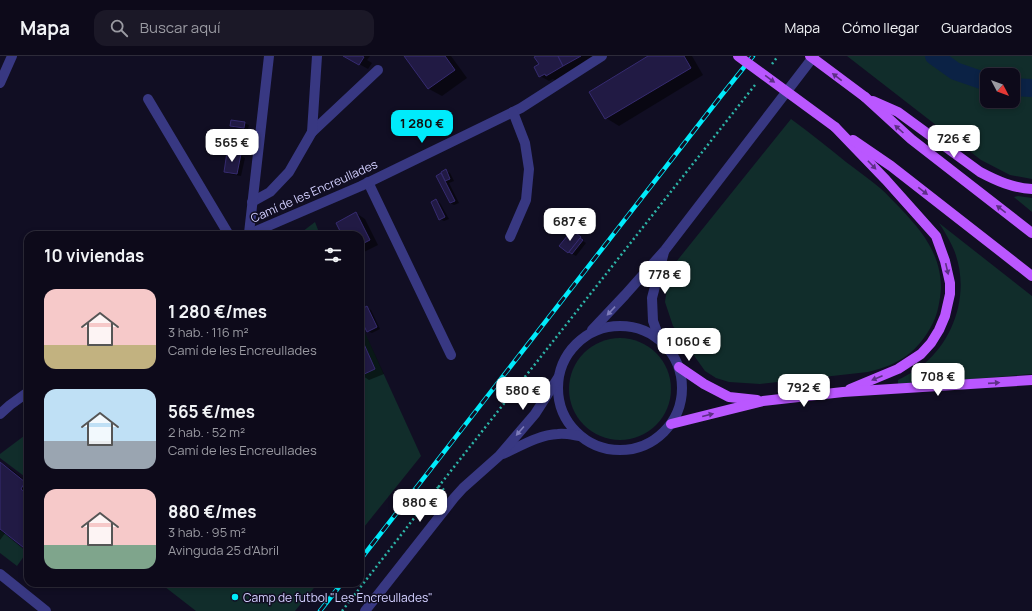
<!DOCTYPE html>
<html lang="es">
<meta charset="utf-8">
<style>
:root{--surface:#0d0a1a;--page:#1b1827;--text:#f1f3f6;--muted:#9a9aa2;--line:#2d2b39;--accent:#00ebfb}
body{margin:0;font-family:Manrope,sans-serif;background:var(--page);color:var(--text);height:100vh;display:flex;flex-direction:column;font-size:15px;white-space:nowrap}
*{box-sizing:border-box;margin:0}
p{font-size:13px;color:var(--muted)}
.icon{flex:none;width:22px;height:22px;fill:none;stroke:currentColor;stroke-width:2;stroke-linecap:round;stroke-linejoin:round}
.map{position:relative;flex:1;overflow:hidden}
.details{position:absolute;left:24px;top:175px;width:340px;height:356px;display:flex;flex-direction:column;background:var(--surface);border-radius:12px;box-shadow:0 2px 6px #0003,0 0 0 1px var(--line)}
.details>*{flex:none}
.needle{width:26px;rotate:131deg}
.buttons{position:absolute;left:980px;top:12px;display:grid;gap:8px}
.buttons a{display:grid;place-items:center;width:40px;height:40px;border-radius:8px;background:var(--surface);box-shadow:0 2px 6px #0003,0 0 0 1px var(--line);font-size:20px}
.price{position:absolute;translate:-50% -34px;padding:0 9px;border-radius:8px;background:#fff;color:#222;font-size:13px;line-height:26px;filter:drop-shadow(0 1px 2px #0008)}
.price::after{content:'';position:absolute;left:50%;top:24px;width:12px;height:9px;margin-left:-6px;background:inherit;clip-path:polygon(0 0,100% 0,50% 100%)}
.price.current{background:var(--accent);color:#111}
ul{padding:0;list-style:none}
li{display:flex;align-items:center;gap:12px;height:100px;padding:0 20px}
li span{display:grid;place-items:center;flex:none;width:112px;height:80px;border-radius:12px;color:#555}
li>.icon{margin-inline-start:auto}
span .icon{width:48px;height:48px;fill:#fffc;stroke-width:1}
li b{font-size:17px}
h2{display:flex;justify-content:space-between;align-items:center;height:48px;padding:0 20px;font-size:17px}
header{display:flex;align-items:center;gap:24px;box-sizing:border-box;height:56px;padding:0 20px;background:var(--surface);border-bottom:1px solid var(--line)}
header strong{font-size:19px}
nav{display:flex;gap:22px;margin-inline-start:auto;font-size:14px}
.search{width:280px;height:36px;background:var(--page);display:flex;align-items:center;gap:10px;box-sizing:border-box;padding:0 14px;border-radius:12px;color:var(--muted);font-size:15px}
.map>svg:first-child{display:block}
.green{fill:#112d2b;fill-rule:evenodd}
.shadow{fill:#0007}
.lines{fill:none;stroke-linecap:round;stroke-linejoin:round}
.canal{stroke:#0b2245;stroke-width:18}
.building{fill:#211a44;stroke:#362b70}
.path{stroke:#2db5a8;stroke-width:2.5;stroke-dasharray:2 3;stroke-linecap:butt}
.minor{stroke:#383882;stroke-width:10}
.major{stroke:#ba57ff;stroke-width:10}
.rail-casing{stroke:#00ebfb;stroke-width:4.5}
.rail{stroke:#110e23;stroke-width:3;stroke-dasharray:9;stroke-linecap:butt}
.major-bridge{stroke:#ba57ff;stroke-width:10}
.oneway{fill:#5d2f86}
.oneway2{fill:#7e7cba}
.poi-dot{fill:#00ebfb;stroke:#110e23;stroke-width:1.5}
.labels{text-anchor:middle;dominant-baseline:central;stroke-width:3;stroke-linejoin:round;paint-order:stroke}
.street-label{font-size:12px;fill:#d3d0ff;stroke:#110e23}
.poi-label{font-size:12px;fill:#d3d0ff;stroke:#110e23;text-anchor:start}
</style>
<header>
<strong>Mapa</strong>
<div class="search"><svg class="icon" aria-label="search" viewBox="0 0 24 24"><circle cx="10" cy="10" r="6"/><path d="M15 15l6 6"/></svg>Buscar aquí</div>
<nav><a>Mapa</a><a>Cómo llegar</a><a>Guardados</a></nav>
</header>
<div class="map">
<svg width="1032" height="555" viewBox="0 0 1032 555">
<rect width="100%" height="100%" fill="#110e23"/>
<!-- green -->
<g class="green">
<path d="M847 0H1032V123L1010 119 981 104ZM987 19H1013V45H987Z"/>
<path d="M791 63C810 77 828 91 846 106 857 114 869 123 880 132 887 138 894 146 901 153 923 176 941 199 941 232 940 244 938 257 933 267 918 296 899 309 868 316L760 328 729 326 716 322 705 315 673 270 665 246 668 225 676 206Z"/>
<path d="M1018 140 1032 142V156L1015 142 1014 141Z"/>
<path d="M315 166 320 179H298Z"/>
<path d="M939 167 1032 240V318L898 329V324C907 319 916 315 924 308 956 281 970 234 954 194 950 185 945 176 939 167Z"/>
<path d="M360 266 421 400 360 476Z"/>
<circle cx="620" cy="333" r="51"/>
<path d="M28 377V423L0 402V398Z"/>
<path d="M0 474 27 496 17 510 0 497Z"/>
<path d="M160 527H318L295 555H196Z"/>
</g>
<!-- shadow -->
<g class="shadow">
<path d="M345 0H370L367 4 372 7 368 13Z"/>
<path d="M405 0H451L467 22 442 40 429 33Z"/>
<path d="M538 0H595L556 25 553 23 549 25 540 20V9Z"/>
<path d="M650 0H692L703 19 619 70 606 62Z"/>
<path d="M244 67 249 69 248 73 235 72 231 69Z"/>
<path d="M240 99 245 102 241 120 229 118 225 115Z"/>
<path d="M446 115 450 117 454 125 449 127 459 147 454 149 450 147 437 120Z"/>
<path d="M436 144 440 147 449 163 444 165 440 163Z"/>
<path d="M356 157 365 163 378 189 360 198V179H343Z"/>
<path d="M576 178 584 184 583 185 586 187 576 200 569 196 561 190Z"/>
<path d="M367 252 371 254 380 273 372 277 367 275 360 259V255Z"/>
<path d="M360 266 384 318 369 324 360 318Z"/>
<path d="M0 407 11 413 28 427V493L6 476 0 484Z"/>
</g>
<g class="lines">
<!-- canal -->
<g class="canal">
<path d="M934 0 955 15 987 26"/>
<path d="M1013 31 1032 32"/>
</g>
</g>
<!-- building -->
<g class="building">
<path d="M343 0H362L364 1 359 9Z"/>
<path d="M404 0H445L455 14 428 33Z"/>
<path d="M536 0H558L563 10 546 20 545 18 539 21 534 11 539 8 534 1Z"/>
<path d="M558 0H581L563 10Z"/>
<path d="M648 0H684L691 12 605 63 589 36Z"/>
<path d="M231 64 245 66 244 72 230 70Z"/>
<path d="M227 96 241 98 237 118 224 116Z"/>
<path d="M446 113 450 123 445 125 441 116Z"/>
<path d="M441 117 455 145 450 147 436 120Z"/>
<path d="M436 143 445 161 439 164 431 146Z"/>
<path d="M356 156 370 184 360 189V179H342L336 167Z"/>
<path d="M572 174 581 181 568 197 559 190Z"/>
<path d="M580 182 583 184 572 198 569 196Z"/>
<path d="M367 250 377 271 367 276 360 262V254Z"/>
<path d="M360 279 375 313 360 320Z"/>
<path d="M0 406 25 426 21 433 28 439V495L0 473Z"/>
</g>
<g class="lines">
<!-- path -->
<g class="path">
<path d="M772 8 778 0"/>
<path d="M444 434 439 430 755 29"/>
<path d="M342 555 439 430"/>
</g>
<!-- minor -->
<g class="minor">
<path d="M0 27 12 0"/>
<path d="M148 43 229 179"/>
<path d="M312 76 378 14"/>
<path d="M368 126 451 299"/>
<path d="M252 146 270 136 289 116 312 76 317 0"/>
<path d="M249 177 269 0"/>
<path d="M247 179 361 130 513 56 521 52 602 0"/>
<path d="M510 181 526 144 529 113 525 87 513 56"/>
<circle cx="620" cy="332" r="62"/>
<path d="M592 274 625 239 665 194 814 0"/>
<path d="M660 284 653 265 652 242 664 196"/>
<path d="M0 358 10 349 28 336"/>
<path d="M503 398C521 390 538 379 558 378 565 377 573 379 580 380"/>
<path d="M0 518 46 555"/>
<path d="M365 555 454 442 463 432 499 400 535 358 558 322"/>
</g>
<!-- major -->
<g class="major">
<path d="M865 41 911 83 1032 177"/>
<path d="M873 45 898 56 980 116C997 125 1013 132 1032 133"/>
<path d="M835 71 886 124 936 180 945 205 950 227V238L945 260 939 274 931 287 921 298 898 313 850 333"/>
<path d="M853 84 891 110 1032 220"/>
<path d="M679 311 704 328 729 341 757 344"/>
<path d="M671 368 763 345 843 336 1032 324"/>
</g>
<!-- rail casing -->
<g class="rail-casing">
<g id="rail">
<path d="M360 504 721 40 753 0"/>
<path d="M320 555 342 527"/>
</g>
</g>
<!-- rail -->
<use href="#rail" class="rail"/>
<!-- major-bridge -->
<g class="major-bridge">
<path d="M738 0 835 71"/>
<path d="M810 0 865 41"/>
</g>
</g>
<!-- one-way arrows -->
<defs><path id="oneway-solid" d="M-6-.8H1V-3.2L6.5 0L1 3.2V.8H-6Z"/></defs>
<g class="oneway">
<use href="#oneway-solid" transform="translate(837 21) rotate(-143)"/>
<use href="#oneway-solid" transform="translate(770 23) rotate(36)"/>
<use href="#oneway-solid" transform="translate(899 73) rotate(-138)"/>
<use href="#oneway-solid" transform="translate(872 109) rotate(46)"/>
<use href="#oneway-solid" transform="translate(923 135) rotate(38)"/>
<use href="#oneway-solid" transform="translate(1001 153) rotate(-142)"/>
<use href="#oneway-solid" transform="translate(947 213) rotate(77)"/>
<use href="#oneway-solid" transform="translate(877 322) rotate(157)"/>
<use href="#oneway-solid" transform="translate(994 327) rotate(-4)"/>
<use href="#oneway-solid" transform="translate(708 359) rotate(-14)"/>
</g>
<g class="oneway2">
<use href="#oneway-solid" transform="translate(611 255) rotate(133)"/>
<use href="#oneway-solid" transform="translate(520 375) rotate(131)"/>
</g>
<!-- markers -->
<circle class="poi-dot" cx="235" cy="541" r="4"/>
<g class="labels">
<!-- street labels -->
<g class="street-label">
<text transform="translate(314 135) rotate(-24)">Camí de les Encreullades</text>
</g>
<!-- poi labels -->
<g class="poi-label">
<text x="243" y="541">Camp de futbol "Les Encreullades"</text>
</g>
</g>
</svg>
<div class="buttons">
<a><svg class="needle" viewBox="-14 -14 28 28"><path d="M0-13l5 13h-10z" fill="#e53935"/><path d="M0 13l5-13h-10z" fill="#9a9aa2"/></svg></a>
</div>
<b class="price current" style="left:422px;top:88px">1 280 €</b>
<b class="price" style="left:954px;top:103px">726 €</b>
<b class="price" style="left:232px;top:107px">565 €</b>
<b class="price" style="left:570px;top:186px">687 €</b>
<b class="price" style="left:665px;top:239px">778 €</b>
<b class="price" style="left:689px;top:306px">1 060 €</b>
<b class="price" style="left:938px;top:341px">708 €</b>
<b class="price" style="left:804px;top:352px">792 €</b>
<b class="price" style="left:523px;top:355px">580 €</b>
<b class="price" style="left:420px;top:467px">880 €</b>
<section class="details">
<h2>10 viviendas<svg class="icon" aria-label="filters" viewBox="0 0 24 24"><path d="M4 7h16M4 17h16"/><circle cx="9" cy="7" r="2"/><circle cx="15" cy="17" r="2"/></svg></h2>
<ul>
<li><span style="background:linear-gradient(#f6c9c9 70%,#c2b280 0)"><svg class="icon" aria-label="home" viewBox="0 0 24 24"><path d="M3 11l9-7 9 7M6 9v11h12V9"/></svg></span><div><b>1 280 €/mes</b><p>3 hab. · 116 m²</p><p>Camí de les Encreullades</p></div></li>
<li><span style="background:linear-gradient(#bfe0f5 65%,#9aa5b1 0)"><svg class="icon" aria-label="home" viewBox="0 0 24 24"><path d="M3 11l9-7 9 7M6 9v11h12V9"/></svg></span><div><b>565 €/mes</b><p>2 hab. · 52 m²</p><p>Camí de les Encreullades</p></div></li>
<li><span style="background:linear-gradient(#f6c9c9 70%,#7fa58c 0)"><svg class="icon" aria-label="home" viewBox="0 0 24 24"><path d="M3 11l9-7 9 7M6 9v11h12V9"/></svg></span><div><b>880 €/mes</b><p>3 hab. · 95 m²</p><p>Avinguda 25 d'Abril</p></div></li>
</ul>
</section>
</div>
